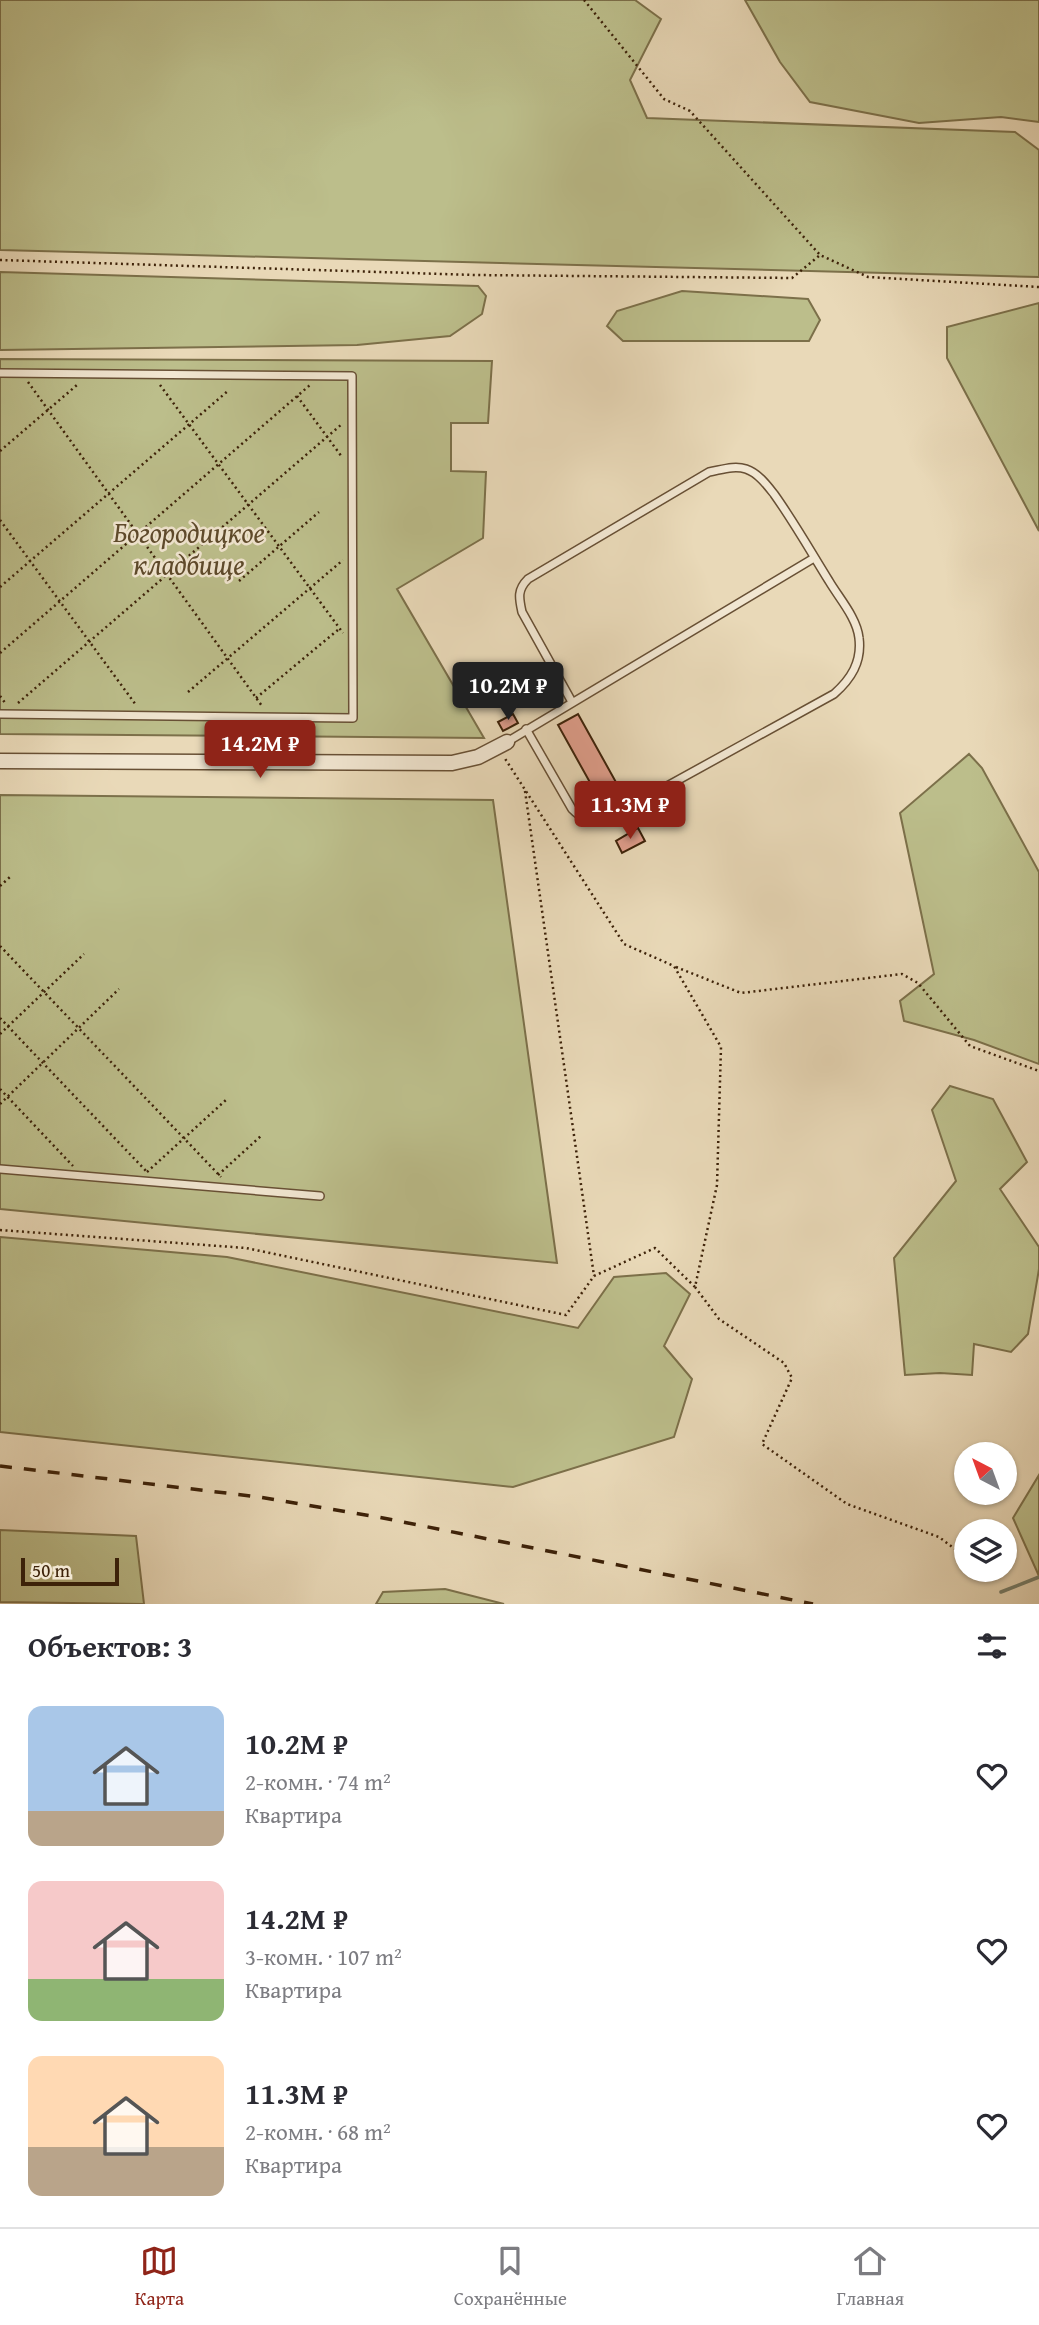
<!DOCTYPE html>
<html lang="ru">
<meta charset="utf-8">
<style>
:root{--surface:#fff;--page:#f2f2f3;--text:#2b2b33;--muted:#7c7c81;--line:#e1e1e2;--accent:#8f2418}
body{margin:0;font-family:"Gentium Book Plus",serif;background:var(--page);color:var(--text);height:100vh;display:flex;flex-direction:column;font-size:26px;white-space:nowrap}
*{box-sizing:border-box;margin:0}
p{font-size:23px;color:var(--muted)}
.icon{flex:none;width:38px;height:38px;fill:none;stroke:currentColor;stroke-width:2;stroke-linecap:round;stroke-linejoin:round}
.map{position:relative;height:1604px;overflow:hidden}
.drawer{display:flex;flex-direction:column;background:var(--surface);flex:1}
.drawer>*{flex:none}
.needle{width:46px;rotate:319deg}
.controls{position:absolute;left:954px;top:1442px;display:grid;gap:14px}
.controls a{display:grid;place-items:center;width:63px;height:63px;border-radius:50%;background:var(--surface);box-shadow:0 2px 5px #0004;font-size:35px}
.scale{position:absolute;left:21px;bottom:18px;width:98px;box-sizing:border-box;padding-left:7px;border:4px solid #3d2209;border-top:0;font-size:19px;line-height:24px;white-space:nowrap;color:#3d2209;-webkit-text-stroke:5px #f1e6d1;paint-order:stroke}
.price{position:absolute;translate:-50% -60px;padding:0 16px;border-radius:7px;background:var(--accent);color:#fff;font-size:23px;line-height:46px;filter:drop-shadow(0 2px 4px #0008)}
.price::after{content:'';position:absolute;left:50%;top:42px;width:21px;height:16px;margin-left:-10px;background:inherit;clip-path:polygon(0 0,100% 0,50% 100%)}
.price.selected{background:#222;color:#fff}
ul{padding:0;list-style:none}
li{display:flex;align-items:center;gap:21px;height:175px;padding:0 28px}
li span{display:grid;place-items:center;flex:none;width:196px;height:140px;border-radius:14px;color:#555}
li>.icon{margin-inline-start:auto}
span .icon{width:84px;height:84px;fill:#fffc;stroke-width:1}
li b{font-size:30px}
h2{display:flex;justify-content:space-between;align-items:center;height:84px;padding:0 28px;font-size:30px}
.dock{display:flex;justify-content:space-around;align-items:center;height:98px;border-top:2px solid var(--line);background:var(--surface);font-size:19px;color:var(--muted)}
.dock a{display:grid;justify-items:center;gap:4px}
.dock .selected{color:var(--accent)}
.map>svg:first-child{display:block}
.green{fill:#bcbe8b;stroke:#7c704a;stroke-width:2}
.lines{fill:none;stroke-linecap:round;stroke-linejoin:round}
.stream{stroke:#747d6a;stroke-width:3.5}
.building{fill:#e09e8c;stroke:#3d2209;stroke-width:2}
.service-casing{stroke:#685035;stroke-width:10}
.minor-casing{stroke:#685035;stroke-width:17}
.path{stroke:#3d2209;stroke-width:2.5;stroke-dasharray:2 3.5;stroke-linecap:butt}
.service{stroke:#f1e6d1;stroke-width:7}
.minor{stroke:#f1e6d1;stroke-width:14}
.rail{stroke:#3d2209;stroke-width:3.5;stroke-dasharray:12 12;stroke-linecap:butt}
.labels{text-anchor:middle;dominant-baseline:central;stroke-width:5;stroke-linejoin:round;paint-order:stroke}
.park-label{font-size:28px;font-style:italic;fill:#5d492a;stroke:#f1e6d1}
</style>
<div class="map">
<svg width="1039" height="1604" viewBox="0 0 1039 1604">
<rect width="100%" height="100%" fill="#e9d9b8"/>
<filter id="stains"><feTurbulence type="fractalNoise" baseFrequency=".00286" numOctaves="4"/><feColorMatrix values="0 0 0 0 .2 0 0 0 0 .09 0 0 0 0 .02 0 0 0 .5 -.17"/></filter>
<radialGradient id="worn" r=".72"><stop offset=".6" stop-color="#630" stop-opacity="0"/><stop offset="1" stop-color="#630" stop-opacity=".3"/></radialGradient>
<!-- green -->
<g class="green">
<path d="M0 0H635L661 19 630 80 647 118 1015 132 1039 150V277L0 250Z"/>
<path d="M745 0H1039V122L1001 117 919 123 810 102 780 62Z"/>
<path d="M0 272 478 286 486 296 482 314 450 336 357 345 0 350Z"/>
<path d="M682 291 808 299 820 320 809 341H623L607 326 617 311Z"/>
<path d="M1039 303V531L947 358V327Z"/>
<path d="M0 359 492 361 488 423H451V471L486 472 483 538 397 589 484 738 0 734Z"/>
<path d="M969 754 982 768 1039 872V1064L974 1040 904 1021 900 1001 934 974 900 813Z"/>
<path d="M0 795 493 800 557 1263 0 1209Z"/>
<path d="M950 1086 993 1099 1027 1162 1000 1189 1039 1247V1269L1028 1334 1011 1352 974 1344 972 1375 940 1373 905 1375 894 1258 956 1181 932 1110Z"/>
<path d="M0 1237 227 1257 578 1328 614 1277 666 1273 690 1294 664 1346 692 1379 674 1437 513 1487 0 1432Z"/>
<path d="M1039 1475V1576L1013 1518Z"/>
<path d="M0 1530 136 1536 144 1604 0 1602Z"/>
<path d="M445 1589 504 1604H376L383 1592Z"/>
</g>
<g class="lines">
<!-- stream -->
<path class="stream" d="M1001 1592 1039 1577"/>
</g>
<!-- building -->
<g class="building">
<path d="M513 714 518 723 503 731 498 722Z"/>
<path d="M578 714 617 784 597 795 558 725Z"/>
<path d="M638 828 645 841 622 853 616 841Z"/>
</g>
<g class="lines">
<!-- service casing -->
<g class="service-casing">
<g id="service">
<path d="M0 373 352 376 353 718 0 714"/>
<path d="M526 729 572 809C582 819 588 821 602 822L834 694C851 679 862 662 859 638 857 618 839 598 829 581 811 552 794 522 774 494 767 485 758 473 746 469 734 465 721 470 709 472L528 579C517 590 519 598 522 612L572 702"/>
<path d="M507 742 814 558"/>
<path d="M0 1169 320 1196"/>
</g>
</g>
<!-- minor casing -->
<g class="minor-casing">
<path id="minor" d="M0 761 452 763 478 757 507 742"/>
</g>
<!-- path -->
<g class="path">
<path d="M584 0 664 99 690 111 820 255"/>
<path d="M0 260 474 275 792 278 820 255 868 277 1039 287"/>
<path d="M28 382 262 706"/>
<path d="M160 385 343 633"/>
<path d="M297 396 342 457"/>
<path d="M0 451 77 385"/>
<path d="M0 520 136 705"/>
<path d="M239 581 319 512"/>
<path d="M0 587 229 390"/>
<path d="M0 653 310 385"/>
<path d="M188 692 343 560"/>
<path d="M0 696 6 704"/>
<path d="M256 698 339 629"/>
<path d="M18 703 342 424"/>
<path d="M525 791 594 1276"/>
<path d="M0 886 10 877"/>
<path d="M0 946 221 1177"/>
<path d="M676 967 741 993 902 974 918 983 970 1046 1039 1071"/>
<path d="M0 1018 147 1172"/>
<path d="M0 1034 84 954"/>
<path d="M0 1089 73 1166"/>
<path d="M0 1104 119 989"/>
<path d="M147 1172 227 1099"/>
<path d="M218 1175 262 1135"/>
<path d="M0 1230 246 1248 566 1315 594 1276 655 1248 695 1287 717 1185 721 1047 674 966 624 944 504 757"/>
<path d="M695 1287 719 1319 784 1363 792 1378 762 1444 847 1504 939 1537 963 1555"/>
</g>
<!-- service -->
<use href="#service" class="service"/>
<!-- minor -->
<use href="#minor" class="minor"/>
<!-- rail -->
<path class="rail" d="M0 1466 259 1497 383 1518 813 1604"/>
</g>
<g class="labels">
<!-- park labels -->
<g class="park-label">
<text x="189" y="531">Богородицкое<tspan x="189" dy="32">кладбище</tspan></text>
</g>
</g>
<rect width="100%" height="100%" filter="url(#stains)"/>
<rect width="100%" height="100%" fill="url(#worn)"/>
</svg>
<div class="controls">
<a><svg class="needle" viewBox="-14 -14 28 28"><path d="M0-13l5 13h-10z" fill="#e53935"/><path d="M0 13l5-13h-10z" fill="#7c7c81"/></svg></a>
<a><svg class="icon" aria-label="layers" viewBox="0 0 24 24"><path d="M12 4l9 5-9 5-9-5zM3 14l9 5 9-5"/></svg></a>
</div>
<div class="scale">50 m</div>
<b class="price selected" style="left:508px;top:722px">10.2M ₽</b>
<b class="price" style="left:260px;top:780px">14.2M ₽</b>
<b class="price" style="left:630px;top:841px">11.3M ₽</b>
</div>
<section class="drawer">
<h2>Объектов: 3<svg class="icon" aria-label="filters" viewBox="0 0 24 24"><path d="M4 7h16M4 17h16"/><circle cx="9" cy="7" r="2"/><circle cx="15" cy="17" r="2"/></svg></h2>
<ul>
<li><span style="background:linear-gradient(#a9c7e8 75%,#b9a48a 0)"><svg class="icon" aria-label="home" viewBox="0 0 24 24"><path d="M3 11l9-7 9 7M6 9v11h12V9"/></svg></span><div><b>10.2M ₽</b><p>2-комн. · 74 m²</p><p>Квартира</p></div><svg class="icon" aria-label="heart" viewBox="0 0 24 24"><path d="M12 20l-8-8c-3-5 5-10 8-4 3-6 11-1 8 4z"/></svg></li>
<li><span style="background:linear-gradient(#f6c9c9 70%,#8fb573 0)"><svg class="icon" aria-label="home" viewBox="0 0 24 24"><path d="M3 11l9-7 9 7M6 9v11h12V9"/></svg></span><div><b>14.2M ₽</b><p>3-комн. · 107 m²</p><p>Квартира</p></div><svg class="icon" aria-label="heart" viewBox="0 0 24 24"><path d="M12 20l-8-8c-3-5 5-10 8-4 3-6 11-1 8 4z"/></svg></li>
<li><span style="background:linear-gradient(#ffd9b3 65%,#b9a48a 0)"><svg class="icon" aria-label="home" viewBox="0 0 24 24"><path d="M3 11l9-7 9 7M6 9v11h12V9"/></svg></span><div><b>11.3M ₽</b><p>2-комн. · 68 m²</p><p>Квартира</p></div><svg class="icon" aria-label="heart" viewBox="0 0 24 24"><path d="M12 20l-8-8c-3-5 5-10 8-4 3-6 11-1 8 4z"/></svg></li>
</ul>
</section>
<nav class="dock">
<a class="selected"><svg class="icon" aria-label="map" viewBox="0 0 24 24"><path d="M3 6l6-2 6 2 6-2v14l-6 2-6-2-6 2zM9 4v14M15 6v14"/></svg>Карта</a>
<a><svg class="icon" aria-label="saved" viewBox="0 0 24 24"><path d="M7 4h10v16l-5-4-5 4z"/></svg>Сохранённые</a>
<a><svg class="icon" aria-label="home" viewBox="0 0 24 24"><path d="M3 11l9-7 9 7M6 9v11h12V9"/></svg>Главная</a>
</nav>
